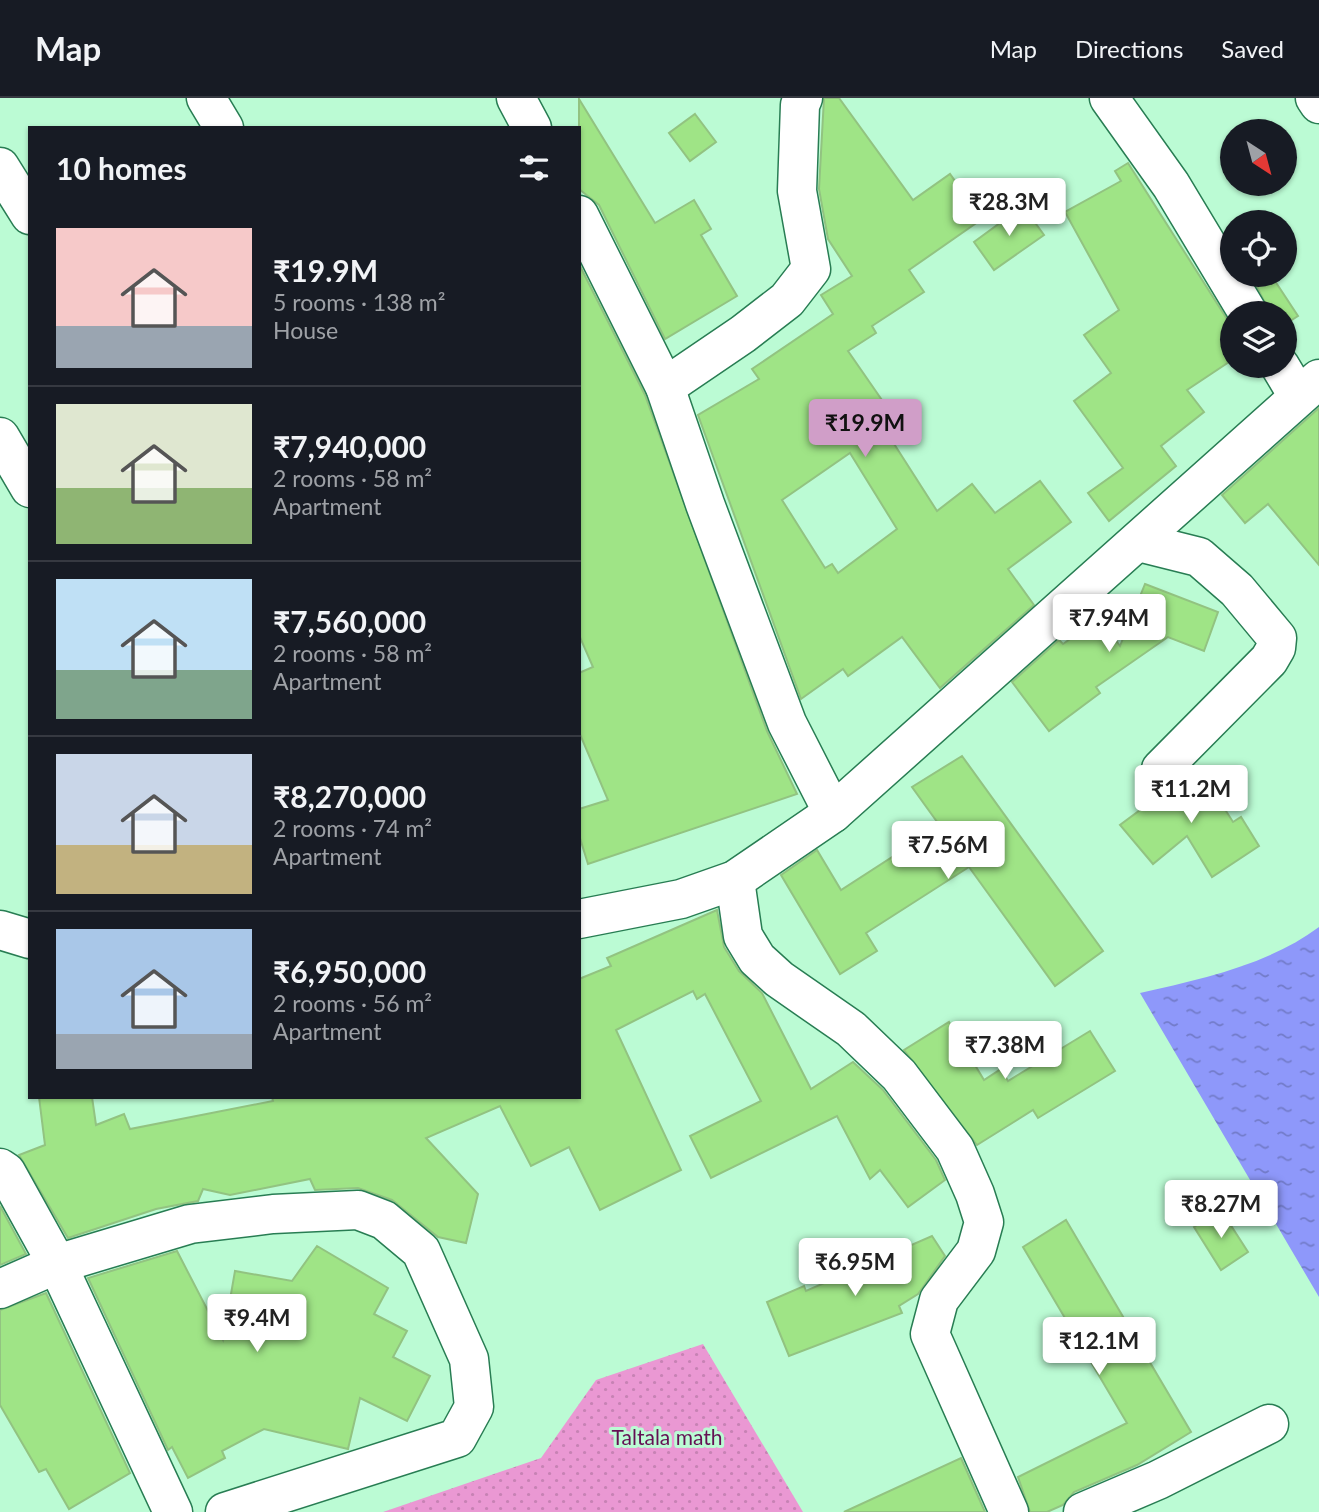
<!DOCTYPE html>
<meta charset="utf-8">
<style>
:root{--surface:#171b24;--page:#242831;--text:#f1f3f6;--muted:#9ea1a6;--line:#363941;--accent:#d09ec8}
body{margin:0;font-family:Lato,sans-serif;background:var(--page);color:var(--text);height:100vh;display:flex;flex-direction:column;font-size:26px;white-space:nowrap}
*{box-sizing:border-box;margin:0}
p{font-size:23px;color:var(--muted)}
.icon{flex:none;width:38px;height:38px;fill:none;stroke:currentColor;stroke-width:2;stroke-linecap:round;stroke-linejoin:round}
.map{position:relative;flex:1;overflow:hidden}
.side{position:absolute;left:28px;top:28px;width:553px;height:973px;display:flex;flex-direction:column;background:var(--surface);border-radius:0px;box-shadow:0 2px 5px #0004}
.side>*{flex:none}
.needle{width:46px;rotate:144deg}
.tools{position:absolute;left:1220px;top:21px;display:grid;gap:14px}
.tools a{display:grid;place-items:center;width:77px;height:77px;border-radius:50%;background:var(--surface);box-shadow:0 2px 5px #0004;font-size:35px}
.price{position:absolute;translate:-50% -60px;padding:0 16px;border-radius:7px;background:#fff;color:#222;font-size:23px;line-height:46px;filter:drop-shadow(0 2px 4px #0008)}
.price::after{content:'';position:absolute;left:50%;top:42px;width:21px;height:16px;margin-left:-10px;background:inherit;clip-path:polygon(0 0,100% 0,50% 100%)}
.price.active{background:var(--accent);color:#111}
ul{padding:0;list-style:none}
li{display:flex;align-items:center;gap:21px;height:175px;padding:0 28px}
li+li{border-top:2px solid var(--line)}
li span{display:grid;place-items:center;flex:none;width:196px;height:140px;border-radius:0px;color:#555}
li>.icon{margin-inline-start:auto}
span .icon{width:84px;height:84px;fill:#fffc;stroke-width:1}
li b{font-size:30px}
h2{display:flex;justify-content:space-between;align-items:center;height:84px;padding:0 28px;font-size:30px}
header{display:flex;align-items:center;gap:42px;box-sizing:border-box;height:98px;padding:0 35px;background:var(--surface);border-bottom:2px solid var(--line)}
header strong{font-size:33px}
nav{display:flex;gap:38px;margin-inline-start:auto;font-size:24px}
.map>svg:first-child{display:block}
.park{fill:url(#park-dots)}
.water{fill:url(#water-ripples)}
.building{fill:#9fe486;stroke:#92c381;stroke-width:2;fill-rule:evenodd}
.lines{fill:none;stroke-linecap:round;stroke-linejoin:round}
.minor-casing{stroke:#287d53;stroke-width:41}
.minor{stroke:#fff;stroke-width:38}
.labels{text-anchor:middle;dominant-baseline:central;stroke-width:6;stroke-linejoin:round;paint-order:stroke}
.park-label{font-size:21px;fill:#640f53;stroke:#bbfbd4}
</style>
<header>
<strong>Map</strong>
<nav><a>Map</a><a>Directions</a><a>Saved</a></nav>
</header>
<div class="map">
<svg width="1319" height="1414" viewBox="0 0 1319 1414">
<defs>
<pattern id="park-dots" width="8" height="8" patternUnits="userSpaceOnUse" patternTransform="scale(1.75)"><rect width="8" height="8" fill="#ea98d3"/><path d="M2 2h.1M6 6h.1" fill="none" stroke="#c782b4" stroke-width="1.8" stroke-linecap="round"/></pattern>
<pattern id="water-ripples" width="26" height="14" patternUnits="userSpaceOnUse" patternTransform="scale(1.75)"><rect width="26" height="14" fill="#8e98fa"/><path d="M2 4q2-2 4 0t4 0M15 11q2-2 4 0t4 0" fill="none" stroke="#727bc9"/></pattern>
</defs>
<rect width="100%" height="100%" fill="#bbfbd4"/>
<!-- park -->
<path class="park" d="M703 1246 803 1414H383L541 1360 596 1282Z"/>
<!-- water -->
<path class="water" d="M1319 829V1199L1140 895C1201 881 1268 867 1319 829Z"/>
<!-- building -->
<g class="building">
<path d="M824 0H839L913 102 950 76 982 121 909 172 924 194 872 228 876 235 848 253 884 305 873 313 937 413 972 386 995 415 1040 383 1071 424 1008 471 1034 507 940 590 902 539 848 578 843 571 801 601 698 317 759 281 752 271 833 216 821 197 852 178 828 141 819 91ZM850 355 897 431 838 475 832 466 825 470 782 402Z"/>
<path d="M579 1 655 125 694 102 711 131 701 137 737 198 665 241 599 107 579 91Z"/>
<path d="M695 16 716 44 690 63 669 35Z"/>
<path d="M1128 65 1232 229V262L1187 292 1204 314 1161 348 1176 368 1109 423 1088 395 1123 370 1074 303 1111 275 1084 237 1119 212 1065 114 1121 83 1115 73Z"/>
<path d="M1023 108 1044 137 994 172 974 144Z"/>
<path d="M579 166 645 297 767 633 797 696 588 766 579 737V711L608 702 579 634V575L593 569 579 537Z"/>
<path d="M1251 177H1271L1298 218 1284 227V215H1270Z"/>
<path d="M1319 310V467L1268 406 1245 425 1222 397Z"/>
<path d="M1145 486 1218 514 1204 553 1168 539 1096 589 1100 595 1049 633 1012 584 1059 542 1063 546 1100 520 1120 548Z"/>
<path d="M962 658 1103 853 1055 888 969 769 866 835 877 853 840 876 781 777 817 752 841 792 940 728 912 689Z"/>
<path d="M1198 669 1233 724 1241 719 1259 748 1212 779 1187 738 1153 766 1120 727Z"/>
<path d="M717 812 724 849 739 873 762 895 811 991 853 964 883 992 936 1062 945 1082 908 1109 880 1072 870 1081 837 1018 711 1080 690 1038 761 1003 705 896 697 901 693 893 616 932 681 1072 600 1112 569 1049 531 1068 500 1008 426 1040 478 1096 466 1145 438 1139 392 1102 358 1090 315 1092 310 1081 230 1097 203 1091 198 1103 156 1111 68 1140 19 1057 45 1047 39 999H92L96 1027 124 1016 130 1031 273 1003 272 999H579V881L611 868 607 860Z"/>
<path d="M949 924 984 982 1001 971 1008 983 1090 933 1115 973 1038 1020 1033 1012 977 1047 904 952Z"/>
<path d="M0 1108 26 1156 0 1167Z"/>
<path d="M1221 1112 1248 1154 1221 1172 1194 1129Z"/>
<path d="M1066 1122 1191 1334 1137 1367 1074 1394 1063 1407 1047 1414H1030L1018 1379 1127 1325 1023 1149Z"/>
<path d="M932 1138 945 1158 918 1196 899 1208 902 1215 789 1258 767 1204 804 1188 806 1193Z"/>
<path d="M317 1148 388 1190 374 1216 407 1233 393 1259 430 1278 407 1323 360 1300 348 1351 264 1331 222 1353 225 1360 188 1380 172 1349 168 1352 88 1180 177 1153 223 1242 235 1173 292 1183Z"/>
<path d="M46 1195 130 1375 69 1411 46 1371 39 1374 0 1307V1212Z"/>
<path d="M961 1360 985 1414H844Z"/>
</g>
<g class="lines">
<!-- minor casing -->
<g class="minor-casing">
<g id="minor">
<path d="M206 0 224 30"/>
<path d="M516 0 532 30"/>
<path d="M1109 0 1171 87 1248 215"/>
<path d="M1315 0 1319 6"/>
<path d="M0 69 30 117"/>
<path d="M579 117 665 289 705 406 787 625 833 715"/>
<path d="M1280 268 1298 298"/>
<path d="M665 289 743 236 787 202 811 171 797 93 800 7 803 0"/>
<path d="M0 339 30 390"/>
<path d="M1139 444 1199 459 1237 492 1277 540 1276 550 1269 562 1161 671"/>
<path d="M735 782 743 838 757 861 779 881 851 931 899 977 955 1051 975 1096 984 1124 976 1153 939 1202 930 1236 1009 1414"/>
<path d="M579 821 681 801 735 782 833 715 1319 281"/>
<path d="M0 832 30 841"/>
<path d="M0 1070 6 1074 57 1166 173 1414"/>
<path d="M0 1191 57 1166 190 1126 273 1116 358 1112 384 1122 421 1153 469 1261 474 1309 457 1340 225 1414"/>
<path d="M1083 1414 1158 1382 1269 1326"/>
</g>
</g>
<!-- minor -->
<use href="#minor" class="minor"/>
</g>
<g class="labels">
<!-- park labels -->
<g class="park-label">
<text x="667" y="1338">Taltala math</text>
</g>
</g>
</svg>
<div class="tools">
<a><svg class="needle" viewBox="-14 -14 28 28"><path d="M0-13l5 13h-10z" fill="#e53935"/><path d="M0 13l5-13h-10z" fill="#9ea1a6"/></svg></a>
<a><svg class="icon" aria-label="locate" viewBox="0 0 24 24"><circle cx="12" cy="12" r="6"/><path d="M12 2v4M12 18v4M2 12h4M18 12h4"/></svg></a>
<a><svg class="icon" aria-label="layers" viewBox="0 0 24 24"><path d="M12 4l9 5-9 5-9-5zM3 14l9 5 9-5"/></svg></a>
</div>
<b class="price" style="left:1009px;top:140px">₹28.3M</b>
<b class="price active" style="left:865px;top:361px">₹19.9M</b>
<b class="price" style="left:1109px;top:556px">₹7.94M</b>
<b class="price" style="left:1191px;top:727px">₹11.2M</b>
<b class="price" style="left:948px;top:783px">₹7.56M</b>
<b class="price" style="left:1005px;top:983px">₹7.38M</b>
<b class="price" style="left:1221px;top:1142px">₹8.27M</b>
<b class="price" style="left:855px;top:1200px">₹6.95M</b>
<b class="price" style="left:257px;top:1256px">₹9.4M</b>
<b class="price" style="left:1099px;top:1279px">₹12.1M</b>
<section class="side">
<h2>10 homes<svg class="icon" aria-label="filters" viewBox="0 0 24 24"><path d="M4 7h16M4 17h16"/><circle cx="9" cy="7" r="2"/><circle cx="15" cy="17" r="2"/></svg></h2>
<ul>
<li><span style="background:linear-gradient(#f6c9c9 70%,#9aa5b1 0)"><svg class="icon" aria-label="home" viewBox="0 0 24 24"><path d="M3 11l9-7 9 7M6 9v11h12V9"/></svg></span><div><b>₹19.9M</b><p>5 rooms · 138 m²</p><p>House</p></div></li>
<li><span style="background:linear-gradient(#dfe7d0 60%,#8fb573 0)"><svg class="icon" aria-label="home" viewBox="0 0 24 24"><path d="M3 11l9-7 9 7M6 9v11h12V9"/></svg></span><div><b>₹7,940,000</b><p>2 rooms · 58 m²</p><p>Apartment</p></div></li>
<li><span style="background:linear-gradient(#bfe0f5 65%,#7fa58c 0)"><svg class="icon" aria-label="home" viewBox="0 0 24 24"><path d="M3 11l9-7 9 7M6 9v11h12V9"/></svg></span><div><b>₹7,560,000</b><p>2 rooms · 58 m²</p><p>Apartment</p></div></li>
<li><span style="background:linear-gradient(#c9d6e8 65%,#c2b280 0)"><svg class="icon" aria-label="home" viewBox="0 0 24 24"><path d="M3 11l9-7 9 7M6 9v11h12V9"/></svg></span><div><b>₹8,270,000</b><p>2 rooms · 74 m²</p><p>Apartment</p></div></li>
<li><span style="background:linear-gradient(#a9c7e8 75%,#9aa5b1 0)"><svg class="icon" aria-label="home" viewBox="0 0 24 24"><path d="M3 11l9-7 9 7M6 9v11h12V9"/></svg></span><div><b>₹6,950,000</b><p>2 rooms · 56 m²</p><p>Apartment</p></div></li>
</ul>
</section>
</div>
